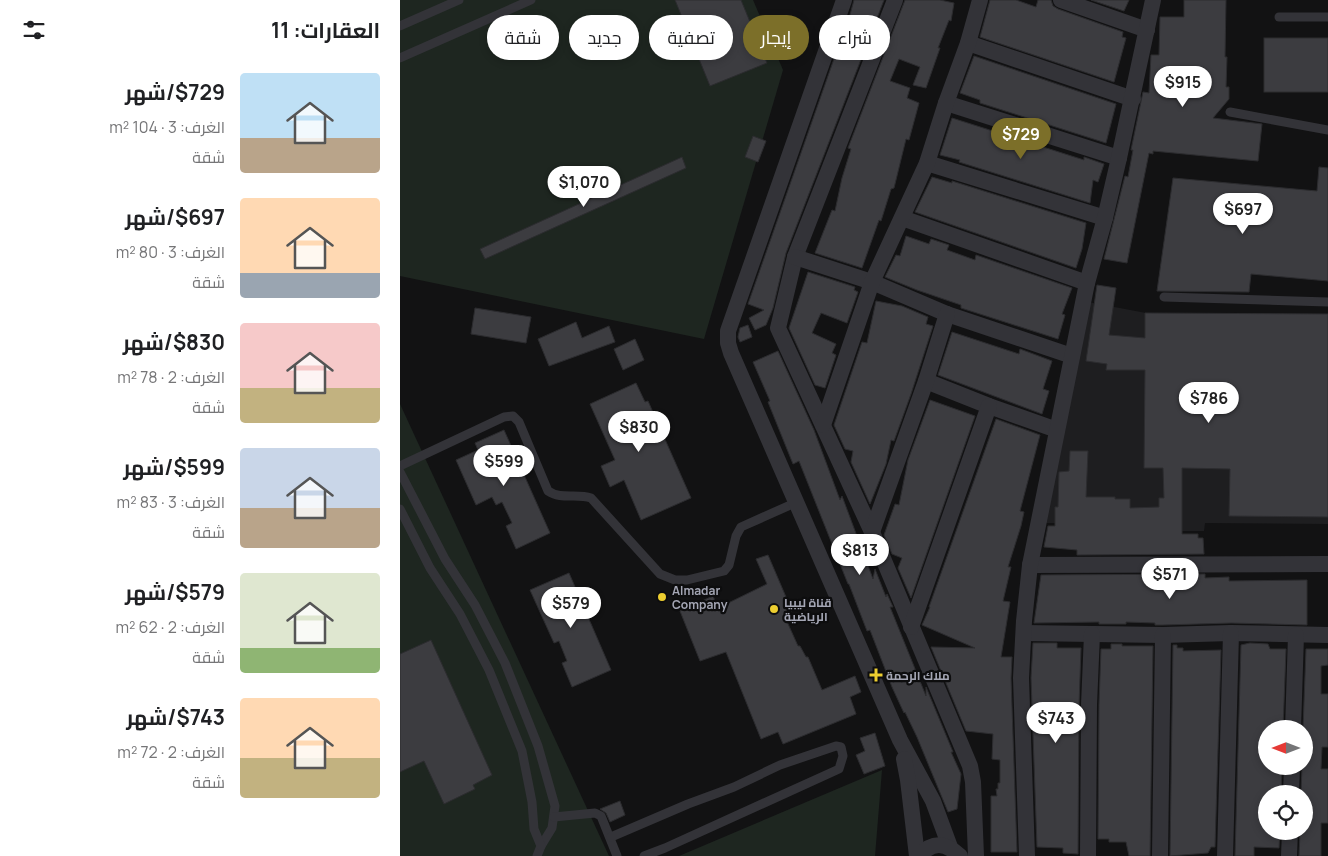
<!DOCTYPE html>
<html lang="ar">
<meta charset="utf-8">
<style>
:root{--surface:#fff;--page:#f2f2f2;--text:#202124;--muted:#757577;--accent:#7c6f29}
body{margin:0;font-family:Manrope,Cairo,sans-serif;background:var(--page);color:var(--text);direction:rtl;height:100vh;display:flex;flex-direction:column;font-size:19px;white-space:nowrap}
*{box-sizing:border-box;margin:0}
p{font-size:16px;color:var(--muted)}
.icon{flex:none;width:28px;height:28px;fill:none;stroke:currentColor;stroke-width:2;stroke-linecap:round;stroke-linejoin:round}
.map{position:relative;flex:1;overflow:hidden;direction:ltr}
.drawer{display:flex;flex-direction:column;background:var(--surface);width:400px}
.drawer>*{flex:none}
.hud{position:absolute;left:15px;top:15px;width:475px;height:45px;direction:rtl;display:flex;gap:10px}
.needle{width:32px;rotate:270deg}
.controls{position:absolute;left:858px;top:720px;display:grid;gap:10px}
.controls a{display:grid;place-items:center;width:55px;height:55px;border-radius:50%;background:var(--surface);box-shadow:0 2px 8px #0003;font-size:25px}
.price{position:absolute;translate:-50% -42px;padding:0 11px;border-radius:18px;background:#fff;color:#222;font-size:16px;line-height:32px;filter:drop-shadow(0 1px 2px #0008)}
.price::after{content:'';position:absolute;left:50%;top:30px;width:15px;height:11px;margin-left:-8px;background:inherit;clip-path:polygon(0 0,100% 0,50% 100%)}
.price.selected{background:var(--accent);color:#fff}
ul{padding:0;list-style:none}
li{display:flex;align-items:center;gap:15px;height:125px;padding:0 20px}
li span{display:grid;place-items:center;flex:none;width:140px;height:100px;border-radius:5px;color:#555}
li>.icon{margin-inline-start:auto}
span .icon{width:60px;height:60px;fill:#fffc;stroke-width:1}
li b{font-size:21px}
h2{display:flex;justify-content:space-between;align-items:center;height:60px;padding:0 20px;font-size:21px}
.pill{padding:0 18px;border-radius:22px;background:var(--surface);box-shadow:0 2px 8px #0003;font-size:18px;line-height:45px}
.pill.selected{background:var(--accent);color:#fff}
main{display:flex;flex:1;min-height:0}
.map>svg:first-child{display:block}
.built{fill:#1e1e20}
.green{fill:#1e2620}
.building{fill:#3c3c40;stroke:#2c2c2f}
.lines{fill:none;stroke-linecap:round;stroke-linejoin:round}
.service{stroke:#333338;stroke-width:9}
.minor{stroke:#333338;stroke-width:16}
.poi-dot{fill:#edce30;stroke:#0d0d0e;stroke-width:2}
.labels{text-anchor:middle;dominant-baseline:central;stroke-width:4.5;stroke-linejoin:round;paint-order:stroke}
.poi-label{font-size:12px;font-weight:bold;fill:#a4a6b4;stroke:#0d0d0e;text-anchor:start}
</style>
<main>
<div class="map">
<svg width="928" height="856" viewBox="0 0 928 856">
<rect width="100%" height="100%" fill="#121213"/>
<!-- built -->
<path class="built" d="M688 302 746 313 928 314V524L805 523 804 531H674V523H645Z"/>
<!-- green -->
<g class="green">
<path d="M0 0H353L383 70 304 339 0 276Z"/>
<path d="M0 404 209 856H0Z"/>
<path d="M482 770 475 856H279Z"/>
</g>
<!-- building -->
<g class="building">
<path d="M275 0H341L367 63 310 86Z"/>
<path d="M454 0H484L386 253 373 308 366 325 355 330 349 318 364 310 348 304 442 36 444 37Z"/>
<path d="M505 0H540L554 3 551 21 549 20 538 48H540L526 88 513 85 520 67 499 59 490 81 510 88 507 98 519 103 509 140 506 139 494 188 491 189 481 221 479 220 462 268 415 253 432 210 435 211 442 178 451 149 448 148Z"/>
<path d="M590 0H616L636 7 638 0H651L653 6 658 9 723 32 722 37 726 38 714 82 580 37Z"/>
<path d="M691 0H729L724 11Z"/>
<path d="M784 0H826L825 57H827L826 87H829V99L813 118 862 124 858 161 753 151V154L749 153 727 263 704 259 725 176 728 177 733 150H731L743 92 749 93 751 55H759L760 17H784Z"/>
<rect x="864" y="38" width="64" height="54"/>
<path d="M574 56 716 104 706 143 580 103V100L560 93Z"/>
<path d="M552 118 684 160V157L704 164 698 182 693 180 690 203 559 162 560 160 540 155Z"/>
<path d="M353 136 366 141 358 162 345 157Z"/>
<path d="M282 157 286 168 85 259 80 249Z"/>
<path d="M919 167 928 168V281L851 274 849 292 757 291 773 178 917 191Z"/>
<path d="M532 177 552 183V181L686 223 682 249 676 268 515 212Z"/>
<path d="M506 236 529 244 531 239 549 245 547 250 575 260 576 255 672 288 662 314 665 315 658 339 561 308V305L517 290 485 277 496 255 500 256Z"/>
<path d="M408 272 455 287 454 290 458 292 447 323 421 313 412 333 436 344 432 353 436 355 425 388 415 385 389 328Z"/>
<path d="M697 285 716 288 709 335 745 338V313L928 314V517L829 516 830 469 782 468V534H798V538H803L804 554 677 555V550L644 547 648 526H655V507H658L659 472 669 471 670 451H688L686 497H715V499H730V508L759 507V498H764L763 468H744L745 370H706L707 364 686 361Z"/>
<path d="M476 301 502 306 528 317 526 324 533 326 511 394 494 441 491 440 486 464 470 504 451 462 453 451 445 449 434 425 462 342 467 343Z"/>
<path d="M75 308 131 317 126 343 71 334Z"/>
<path d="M176 322 182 338 209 326 215 342 149 366 138 339Z"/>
<path d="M348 325 352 337 340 342 338 337 340 328Z"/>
<path d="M552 332 619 354 620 349 652 361 643 389 649 391 642 414 538 375Z"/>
<path d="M235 339 244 360 223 370 214 349Z"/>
<path d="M378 351 414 430 440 500 442 496 473 579 475 569 486 597 487 594 493 607H490L526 696V687L553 752H551L561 774 557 809 548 812 517 737 505 712 504 713 492 687 470 630 467 631 449 584H448L399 461 393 464 368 402 370 401 353 362Z"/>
<path d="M236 383 245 402 248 401 291 498 241 520 224 480 210 487 201 466 215 460 190 404Z"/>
<path d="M530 400 575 416 511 598 498 568 502 558 492 554 484 535 495 504 499 505 508 460Z"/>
<path d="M596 419 640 435 620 511 624 512 621 526 608 567H611L603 601 610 602 601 657H612L611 678 617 852H591V796H597L596 789H598V783H600V760L592 759 593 734 566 731 531 647 575 648 522 625 530 607H529Z"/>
<path d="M104 430 150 533 116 549 106 526 112 523 102 502 96 505 92 497 76 505 56 460 78 450 75 443Z"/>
<path d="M368 555 392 611 384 615 398 646H400L406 657H408L422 690 455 676 461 692 450 697 456 714 383 744 378 732 361 739 326 652 300 661 280 611 313 596 318 608 367 584 356 559Z"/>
<path d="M169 573 211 670 172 687 162 663 167 661 159 641 154 643 130 590Z"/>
<path d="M805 574V578L829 577V581L907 580V625L831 623 763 625H755V623L726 622V624H699V622L634 623 641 575Z"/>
<path d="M31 640 92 775 73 785 75 789 44 804 24 761 0 772V654Z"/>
<path d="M633 643H657V648H681L679 705 678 854 663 853V848L637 847 631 678Z"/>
<path d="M850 643 868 644 870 649H886L883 729H866V766H882L881 794H866V831H880L879 848 854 847V856H835L841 645Z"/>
<path d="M711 644H722V646H753L750 856H729L726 842H709V839H698L699 705 701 649H711Z"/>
<path d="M773 645H777V648H783V651L821 650 815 847H811L808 853 770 856Z"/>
<path d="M906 649H928V665L921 666V694H928V747H922L921 769H928V823H921V856H899L900 831H904V794H901L902 766H904L903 729Z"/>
<path d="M475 733 485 766 464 774 456 755 465 751 460 738Z"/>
<path d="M220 801 225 815 210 822 206 813 200 809Z"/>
</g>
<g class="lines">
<!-- service -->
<g class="service">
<path d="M879 17H928"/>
<path d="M0 26 59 0"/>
<path d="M0 58 131 0"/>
<path d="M830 112 928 130"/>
<path d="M764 297 928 302"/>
<path d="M0 466 104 417 113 416 119 422 148 491C161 500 177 493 191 498L260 574 275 580H287L324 571 329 565 336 536 341 527 397 502"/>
<path d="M0 472 45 559 75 605 105 663 138 746 155 806 152 828 141 846 137 856"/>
<path d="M0 509 30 568 60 614 89 670 122 751 132 802 134 829 141 846"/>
<path d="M154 817 195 813 201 816 217 856"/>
<path d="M211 837 288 804 334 787 380 765 436 746 441 747 443 756 439 769 265 848 244 856"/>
</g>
<!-- minor -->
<g class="minor">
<path d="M444 0 328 331V343L331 353 500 740 533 801 550 847"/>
<path d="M495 0 395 257 378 328 472 532 570 766 573 782 576 856"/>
<path d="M661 0 747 30"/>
<path d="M568 43 733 99"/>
<path d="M546 103 719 158"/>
<path d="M527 163 705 218"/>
<path d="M502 218 687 283"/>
<path d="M395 257 472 282 547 314 672 356"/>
<path d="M526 381 589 406 657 430"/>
<path d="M423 425 472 282 527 163 546 103 568 43 580 0"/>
<path d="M472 532 526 381 547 314"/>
<path d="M630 565 928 564"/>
<path d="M511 627 589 406"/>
<path d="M624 633 763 635 831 633 928 635"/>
<path d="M893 729 896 635"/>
<path d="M504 759 508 780 517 856"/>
<path d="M891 794 892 766"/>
<path d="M519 856C533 841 545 842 560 856"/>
<path d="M627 856 621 678 624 621 630 565 687 283 705 218 719 158 753 0"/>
<path d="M688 856 689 705 692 634"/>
<path d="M760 856 763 635"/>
<path d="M825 856 831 633"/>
<path d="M889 856 890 831"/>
</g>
</g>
<!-- markers -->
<g class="poi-dot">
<circle cx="262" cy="597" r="5"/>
<circle cx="374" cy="609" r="5"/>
<path d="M473.5 667.5h5v5h5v5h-5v5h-5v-5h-5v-5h5z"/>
</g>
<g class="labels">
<!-- poi labels -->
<g class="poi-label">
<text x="272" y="590">Almadar<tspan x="272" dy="14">Company</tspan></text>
<text x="384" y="602">قناة ليبيا<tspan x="384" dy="14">الرياضية</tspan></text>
<text x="486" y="675">ملاك الرحمة</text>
</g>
</g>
</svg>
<div class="controls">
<a><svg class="needle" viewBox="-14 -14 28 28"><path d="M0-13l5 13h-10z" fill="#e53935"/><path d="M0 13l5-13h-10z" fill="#757577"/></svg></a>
<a><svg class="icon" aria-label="locate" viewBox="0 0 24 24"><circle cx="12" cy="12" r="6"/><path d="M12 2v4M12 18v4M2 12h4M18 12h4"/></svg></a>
</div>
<b class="price" style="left:783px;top:108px">$915</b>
<b class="price selected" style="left:621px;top:160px">$729</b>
<b class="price" style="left:184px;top:208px">$1,070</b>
<b class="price" style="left:843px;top:235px">$697</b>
<b class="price" style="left:809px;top:424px">$786</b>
<b class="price" style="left:239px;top:453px">$830</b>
<b class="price" style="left:104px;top:487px">$599</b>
<b class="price" style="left:460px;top:576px">$813</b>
<b class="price" style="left:770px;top:600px">$571</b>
<b class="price" style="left:171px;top:629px">$579</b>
<b class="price" style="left:656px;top:744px">$743</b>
<div class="hud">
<a class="pill">شراء</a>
<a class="pill selected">إيجار</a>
<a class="pill">تصفية</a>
<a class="pill">جديد</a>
<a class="pill">شقة</a>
</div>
</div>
<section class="drawer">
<h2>العقارات: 11<svg class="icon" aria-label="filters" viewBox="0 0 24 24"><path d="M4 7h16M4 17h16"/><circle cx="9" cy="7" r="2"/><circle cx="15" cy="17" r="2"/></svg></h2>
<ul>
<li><span style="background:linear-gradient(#bfe0f5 65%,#b9a48a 0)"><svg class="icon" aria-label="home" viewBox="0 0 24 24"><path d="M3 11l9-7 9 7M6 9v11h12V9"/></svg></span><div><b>$729/شهر</b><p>الغرف: 3 · 104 m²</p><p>شقة</p></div></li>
<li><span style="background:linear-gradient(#ffd9b3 75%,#9aa5b1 0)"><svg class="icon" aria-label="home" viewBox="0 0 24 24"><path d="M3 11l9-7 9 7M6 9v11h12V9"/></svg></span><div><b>$697/شهر</b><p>الغرف: 3 · 80 m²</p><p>شقة</p></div></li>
<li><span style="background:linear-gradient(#f6c9c9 65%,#c2b280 0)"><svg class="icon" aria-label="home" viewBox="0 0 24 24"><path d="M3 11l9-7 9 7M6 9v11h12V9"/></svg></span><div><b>$830/شهر</b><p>الغرف: 2 · 78 m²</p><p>شقة</p></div></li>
<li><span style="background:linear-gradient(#c9d6e8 60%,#b9a48a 0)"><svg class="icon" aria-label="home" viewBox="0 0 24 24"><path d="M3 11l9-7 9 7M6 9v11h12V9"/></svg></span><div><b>$599/شهر</b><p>الغرف: 3 · 83 m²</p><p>شقة</p></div></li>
<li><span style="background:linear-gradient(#dfe7d0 75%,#8fb573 0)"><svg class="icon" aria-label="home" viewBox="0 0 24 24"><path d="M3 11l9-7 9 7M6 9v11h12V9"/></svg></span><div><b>$579/شهر</b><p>الغرف: 2 · 62 m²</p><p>شقة</p></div></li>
<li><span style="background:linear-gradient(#ffd9b3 60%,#c2b280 0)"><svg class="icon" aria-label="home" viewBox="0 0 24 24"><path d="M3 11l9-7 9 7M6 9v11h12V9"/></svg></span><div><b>$743/شهر</b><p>الغرف: 2 · 72 m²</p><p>شقة</p></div></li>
</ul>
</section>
</main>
